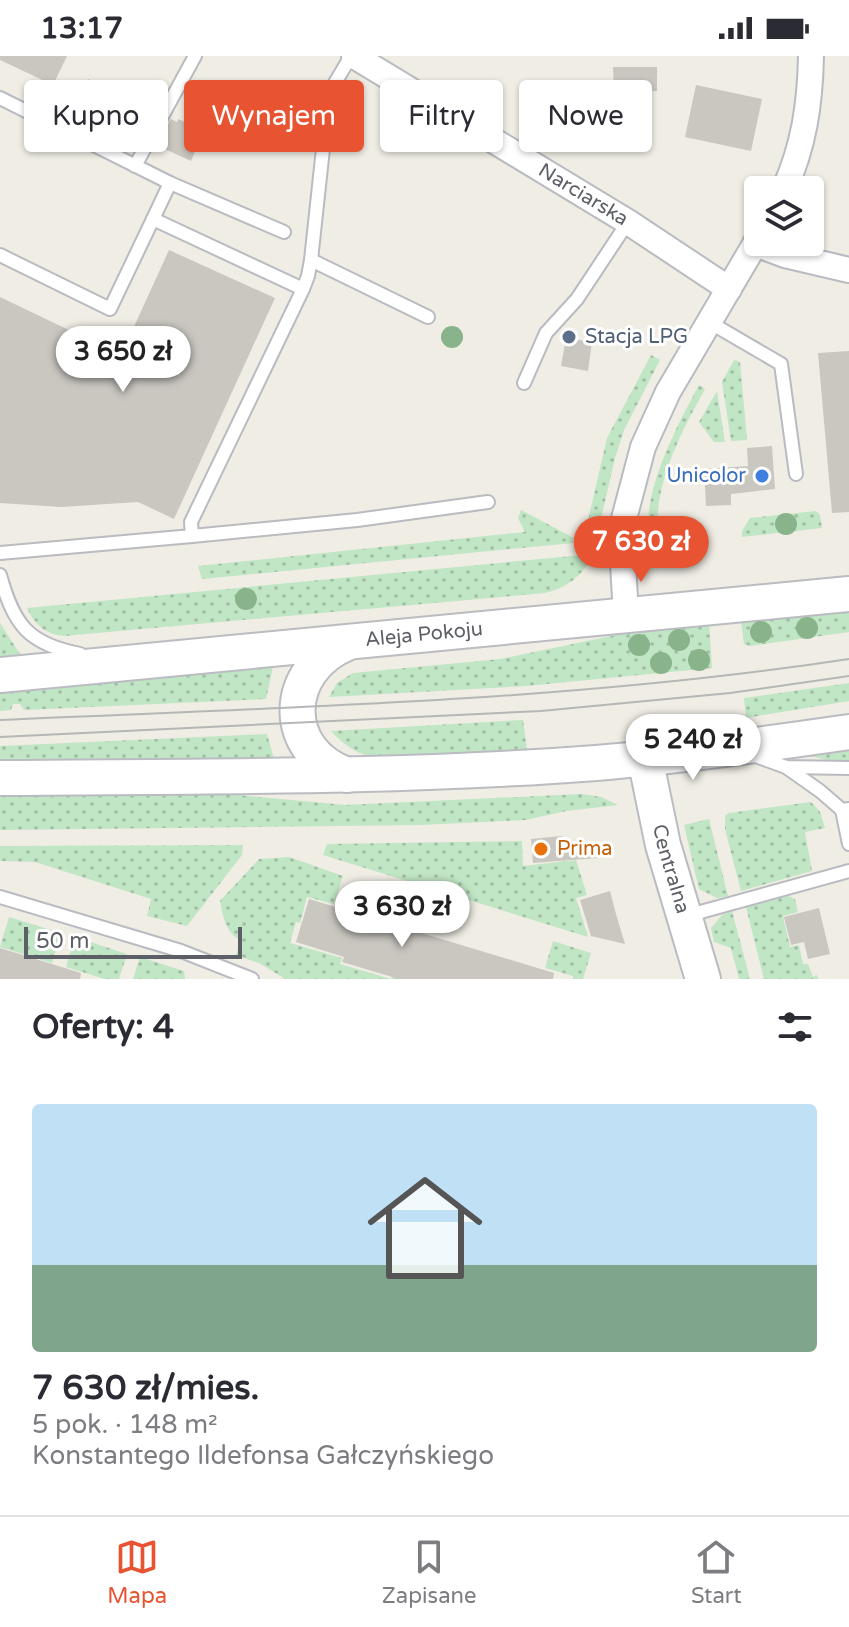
<!DOCTYPE html>
<html lang="pl">
<meta charset="utf-8">
<style>
:root{--surface:#fff;--page:#f2f2f3;--text:#2b2b33;--muted:#7c7c81;--line:#e1e1e2;--accent:#e85431}
body{margin:0;font-family:"Varela Round",sans-serif;background:var(--page);color:var(--text);height:100vh;display:flex;flex-direction:column;font-size:30px;white-space:nowrap}
*{box-sizing:border-box;margin:0}
p{font-size:26px;color:var(--muted)}
.icon{flex:none;width:44px;height:44px;fill:none;stroke:currentColor;stroke-width:2;stroke-linecap:round;stroke-linejoin:round}
.map{position:relative;height:923px;overflow:hidden}
.panel{display:flex;flex-direction:column;background:var(--surface);flex:1}
.panel>*{flex:none}
.top-card{position:absolute;left:24px;top:24px;width:802px;height:72px;display:flex;gap:16px}
.buttons{position:absolute;left:744px;top:120px;display:grid;gap:16px}
.buttons a{display:grid;place-items:center;width:80px;height:80px;border-radius:8px;background:var(--surface);box-shadow:0 2px 6px #0004;font-size:40px}
.scale{position:absolute;left:24px;bottom:20px;width:218px;box-sizing:border-box;padding-left:8px;border:4px solid #5c5f65;border-top:0;font-size:22px;line-height:28px;white-space:nowrap;color:#5c5f65;-webkit-text-stroke:6px #fff;paint-order:stroke}
.price{position:absolute;translate:-50% -68px;padding:0 18px;border-radius:28px;background:#fff;color:#222;font-size:26px;line-height:52px;filter:drop-shadow(0 2px 4px #0008)}
.price::after{content:'';position:absolute;left:50%;top:48px;width:24px;height:18px;margin-left:-12px;background:inherit;clip-path:polygon(0 0,100% 0,50% 100%)}
.price.current{background:var(--accent);color:#fff}
ul{padding:0;list-style:none}
li{display:grid;align-content:center;gap:16px;height:424px;padding:0 32px}
li+li{border-top:2px solid var(--line)}
li span{display:grid;place-items:center;height:248px;border-radius:8px;color:#555}
li>.icon{margin-inline-start:auto}
span .icon{width:144px;height:144px;fill:#fffc;stroke-width:1}
li b{font-size:34px}
h2{display:flex;justify-content:space-between;align-items:center;height:96px;padding:0 32px;font-size:34px}
.chip{padding:0 28px;border-radius:8px;background:var(--surface);box-shadow:0 2px 6px #0004;font-size:28px;line-height:72px}
.chip.current{background:var(--accent);color:#fff}
.status{display:flex;justify-content:space-between;align-items:center;height:56px;padding:0 40px;background:var(--surface);direction:ltr}
.status svg{height:22px;fill:currentColor}
.tabs{display:flex;justify-content:space-around;align-items:center;height:112px;border-top:2px solid var(--line);background:var(--surface);font-size:22px;color:var(--muted)}
.tabs a{display:grid;justify-items:center;gap:4px}
.tabs .current{color:var(--accent)}
.map>svg:first-child{display:block}
.green{fill:url(#green-dots)}
.building{fill:#cac7c1}
.lines{fill:none;stroke-linecap:round;stroke-linejoin:round}
.lane-casing{stroke:#b9bbc0;stroke-width:16}
.street-casing{stroke:#b9bbc0;stroke-width:28}
.secondary-casing{stroke:#babcc2;stroke-width:38}
.lane{stroke:#fff;stroke-width:12}
.street{stroke:#fff;stroke-width:24}
.secondary{stroke:#fff;stroke-width:34}
.tram{stroke:#b5b6b6;stroke-width:2}
.tree{fill:#89b38a}
.service-dot{fill:#5c6f8a;stroke:#fff;stroke-width:3}
.shop-dot{fill:#3f7fe0;stroke:#fff;stroke-width:3}
.food-dot{fill:#e8710a;stroke:#fff;stroke-width:3}
.labels{text-anchor:middle;dominant-baseline:central;stroke-width:6;stroke-linejoin:round;paint-order:stroke}
.street-label{font-size:20px;fill:#5c5f65;stroke:#fff}
.service-label{font-size:20px;fill:#4e5e75;stroke:#fff;text-anchor:start}
.shop-label{font-size:20px;fill:#366cbe;stroke:#fff;text-anchor:end}
.food-label{font-size:20px;fill:#c56008;stroke:#fff;text-anchor:start}
</style>
<div class="status"><b>13:17</b><svg viewBox="0 0 49 12"><path d="M0 12V9h3v3zM5 12V6h3v6zM10 12V3h3v9zM15 12V0h3v12zM26 1h20v11H26zM47 4h2v5h-2z"/></svg></div>
<div class="map">
<svg width="849" height="923" viewBox="0 0 849 923">
<defs>
<pattern id="green-dots" width="8" height="8" patternUnits="userSpaceOnUse" patternTransform="scale(2)"><rect width="8" height="8" fill="#c1e6c5"/><path d="M2 2h.1M6 6h.1" fill="none" stroke="#a0bea4" stroke-width="1.8" stroke-linecap="round"/></pattern>
</defs>
<rect width="100%" height="100%" fill="#efede4"/>
<!-- green -->
<g class="green">
<path d="M651 299 660 304 624 374 615 402 596 484 583 486 607 382Z"/>
<path d="M734 304 740 306 747 384 731 385 722 326Z"/>
<path d="M699 329 705 333C679 380 654 428 657 483H650C640 438 678 368 699 329Z"/>
<path d="M717 335 725 386H714L699 366Z"/>
<path d="M521 454 574 482 573 487 202 523 198 510 525 476 518 462Z"/>
<path d="M816 455 820 459 822 472 742 481V475L750 462Z"/>
<path d="M593 498C583 520 568 531 545 537L64 580C45 578 35 569 27 552Z"/>
<path d="M849 554V576L750 590 744 588 741 565Z"/>
<path d="M709 566 712 612 526 630 329 641 337 627 353 617 501 603 635 575Z"/>
<path d="M0 567 20 598 18 600 0 602Z"/>
<path d="M271 610 273 611 266 643 24 654 20 648H13L11 654 0 655V635Z"/>
<path d="M849 627V645L746 662 744 642Z"/>
<path d="M523 664 527 694C487 697 394 710 360 697 349 692 339 684 331 675Z"/>
<path d="M267 678 274 703 0 705V690Z"/>
<path d="M849 692V704L830 705 811 700V697Z"/>
<path d="M216 737 345 749 581 738 601 741 618 749 566 755 526 764 420 769 0 774V739Z"/>
<path d="M811 746 820 756 825 772 805 776 812 815 741 835 725 773V760L729 757Z"/>
<path d="M709 763 728 840 717 842 699 833 684 769Z"/>
<path d="M522 785 523 810 576 804 587 839 576 842 588 881 323 799 327 788Z"/>
<path d="M243 789 242 799 187 870 147 860 151 843 35 806 0 805V790Z"/>
<path d="M289 801 343 820 334 848 307 841 300 867 296 866 290 887 342 902 340 908 391 923 393 919 406 923H285L261 908 236 899 241 884C226 878 223 860 220 845L259 803Z"/>
<path d="M788 840 795 843 798 856 783 860 790 891 799 889 803 908H808L813 921 817 919 818 923H764L746 851Z"/>
<path d="M732 855 750 923H739L731 892 714 886 711 872 722 859Z"/>
<path d="M9 861 61 877 52 907 0 891Z"/>
<path d="M75 881 127 898 119 923H105L66 911Z"/>
<path d="M553 885 591 897 583 923H573V920L545 912Z"/>
<path d="M140 901 184 915 185 923H133Z"/>
</g>
<!-- building -->
<g class="building">
<path d="M0 0H67L53 29 0 4Z"/>
<path d="M613 11H657V35L614 36Z"/>
<path d="M88 23 155 55 140 82 74 51Z"/>
<path d="M696 29 762 43 751 95 685 81Z"/>
<path d="M171 63 177 66 178 63 204 74 191 105 156 89Z"/>
<path d="M169 194 275 242 174 463 138 446 61 451 0 447V241L121 299Z"/>
<path d="M566 282 592 286 588 315 561 310Z"/>
<path d="M849 295V456L832 457 818 297Z"/>
<path d="M772 390 775 433 731 438V449L706 450 704 413 748 410 747 392Z"/>
<path d="M561 780 597 802 533 807 531 783Z"/>
<path d="M610 835 616 858 625 888 591 880 580 844Z"/>
<path d="M309 843 554 917 553 923H399L342 906 344 901 296 886Z"/>
<path d="M819 852 830 898 808 903 804 886 791 889 784 861Z"/>
<path d="M0 892 81 917 80 923H0Z"/>
</g>
<g class="lines">
<!-- lane casing -->
<g class="lane-casing">
<g id="lane">
<path d="M0 42 170 127 153 163"/>
<path d="M135 110 195 0"/>
<path d="M170 127 284 176"/>
<path d="M0 199 110 253 153 163 303 233 191 466 192 480 0 497"/>
<path d="M311 204 428 261"/>
<path d="M303 233 308 220 311 204 329 37 351 0"/>
<path d="M709 266 781 308 796 418"/>
<path d="M524 327 546 277 577 243 628 166"/>
<path d="M192 480 357 464 488 446"/>
<path d="M0 519C14 569 28 588 80 598"/>
<path d="M753 699 786 711 849 712"/>
<path d="M786 711 820 735 842 754 849 753"/>
<path d="M842 754 849 788"/>
<path d="M0 841 181 895 252 923"/>
<path d="M686 860 849 815"/>
</g>
</g>
<!-- street casing -->
<g class="street-casing">
<g id="street">
<path id="s1" d="M354 0 628 166 729 233"/>
<path d="M784 134C804 90 810 48 811 0"/>
<path d="M755 188 785 199 849 214"/>
<path d="M626 559 621 474 643 391 668 336 758 183"/>
</g>
</g>
<!-- secondary casing -->
<g class="secondary-casing">
<g id="secondary">
<path d="M347 587C282 614 280 695 347 719"/>
<path id="s2" d="M0 619 849 538"/>
<path id="s3" d="M645 702 663 789 703 923"/>
<path d="M0 722C199 720 397 722 596 707 680 700 765 688 849 676"/>
</g>
</g>
<!-- lane -->
<use href="#lane" class="lane"/>
<!-- street -->
<use href="#street" class="street"/>
<!-- secondary -->
<use href="#secondary" class="secondary"/>
<!-- tram -->
<g class="tram">
<path d="M0 664C283 651 568 646 849 603"/>
<path d="M0 681 541 655 730 637 849 620"/>
</g>
</g>
<!-- trees -->
<g class="tree">
<circle cx="452" cy="281" r="11"/>
<circle cx="786" cy="468" r="11"/>
<circle cx="246" cy="543" r="11"/>
<circle cx="807" cy="572" r="11"/>
<circle cx="761" cy="576" r="11"/>
<circle cx="679" cy="584" r="11"/>
<circle cx="639" cy="589" r="11"/>
<circle cx="699" cy="604" r="11"/>
<circle cx="661" cy="607" r="11"/>
</g>
<!-- markers -->
<circle class="service-dot" cx="569" cy="281" r="8"/>
<circle class="shop-dot" cx="762" cy="420" r="8"/>
<circle class="food-dot" cx="541" cy="793" r="8"/>
<g class="labels">
<!-- street labels -->
<g class="street-label">
<text stroke="none"><textPath href="#s1" startOffset="268">Narciarska</textPath></text>
<text stroke="none"><textPath href="#s2" startOffset="426">Aleja Pokoju</textPath></text>
<text stroke="none"><textPath href="#s3" startOffset="114">Centralna</textPath></text>
</g>
<!-- service labels -->
<g class="service-label">
<text x="585" y="281">Stacja LPG</text>
</g>
<!-- shop labels -->
<g class="shop-label">
<text x="746" y="420">Unicolor</text>
</g>
<!-- food labels -->
<g class="food-label">
<text x="557" y="793">Prima</text>
</g>
</g>
</svg>
<div class="buttons">
<a><svg class="icon" aria-label="layers" viewBox="0 0 24 24"><path d="M12 4l9 5-9 5-9-5zM3 14l9 5 9-5"/></svg></a>
</div>
<div class="scale">50 m</div>
<b class="price" style="left:123px;top:338px">3 650 zł</b>
<b class="price current" style="left:641px;top:528px">7 630 zł</b>
<b class="price" style="left:693px;top:726px">5 240 zł</b>
<b class="price" style="left:402px;top:893px">3 630 zł</b>
<div class="top-card">
<a class="chip">Kupno</a>
<a class="chip current">Wynajem</a>
<a class="chip">Filtry</a>
<a class="chip">Nowe</a>
</div>
</div>
<section class="panel">
<h2>Oferty: 4<svg class="icon" aria-label="filters" viewBox="0 0 24 24"><path d="M4 7h16M4 17h16"/><circle cx="9" cy="7" r="2"/><circle cx="15" cy="17" r="2"/></svg></h2>
<ul>
<li><span style="background:linear-gradient(#bfe0f5 65%,#7fa58c 0)"><svg class="icon" aria-label="home" viewBox="0 0 24 24"><path d="M3 11l9-7 9 7M6 9v11h12V9"/></svg></span><div><b>7 630 zł/mies.</b><p>5 pok. · 148 m²</p><p>Konstantego Ildefonsa Gałczyńskiego</p></div></li>
</ul>
</section>
<nav class="tabs">
<a class="current"><svg class="icon" aria-label="map" viewBox="0 0 24 24"><path d="M3 6l6-2 6 2 6-2v14l-6 2-6-2-6 2zM9 4v14M15 6v14"/></svg>Mapa</a>
<a><svg class="icon" aria-label="saved" viewBox="0 0 24 24"><path d="M7 4h10v16l-5-4-5 4z"/></svg>Zapisane</a>
<a><svg class="icon" aria-label="home" viewBox="0 0 24 24"><path d="M3 11l9-7 9 7M6 9v11h12V9"/></svg>Start</a>
</nav>
